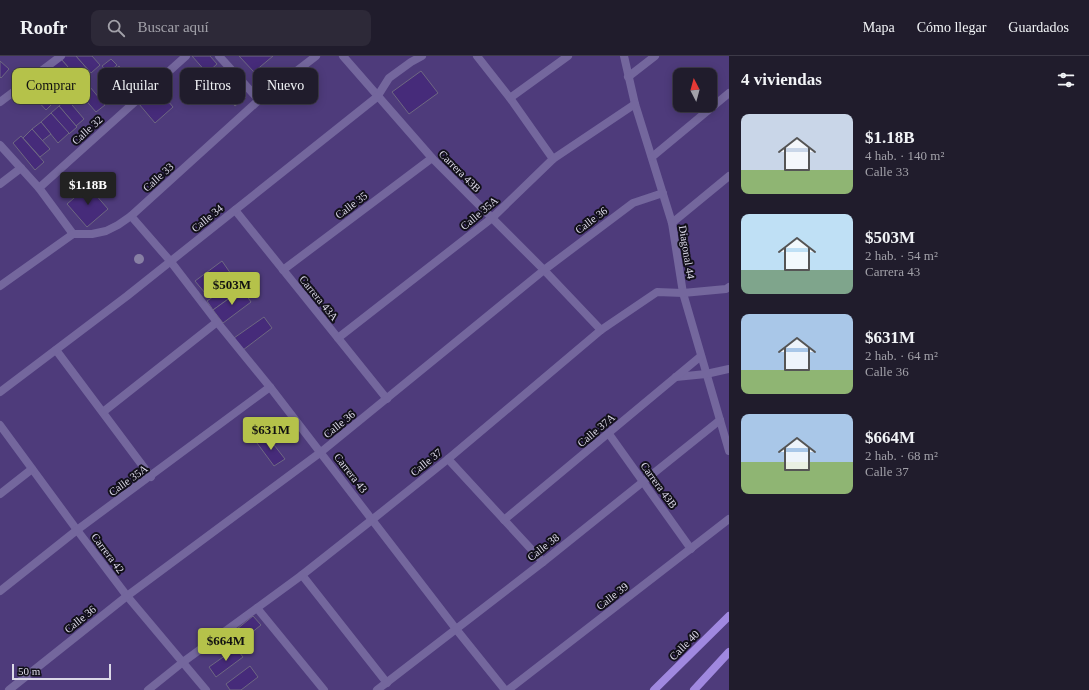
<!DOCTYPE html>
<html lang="es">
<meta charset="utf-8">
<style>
:root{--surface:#201c2c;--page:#2d2938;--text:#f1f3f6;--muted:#a2a1a9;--line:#3d3a48;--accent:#b5c24a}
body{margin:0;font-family:"Times New Roman",serif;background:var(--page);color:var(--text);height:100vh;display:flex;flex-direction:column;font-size:15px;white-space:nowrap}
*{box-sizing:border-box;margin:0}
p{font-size:13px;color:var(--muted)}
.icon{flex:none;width:22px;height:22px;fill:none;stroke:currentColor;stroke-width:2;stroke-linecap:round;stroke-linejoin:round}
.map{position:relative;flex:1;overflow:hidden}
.panel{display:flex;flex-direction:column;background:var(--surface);width:360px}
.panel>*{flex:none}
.top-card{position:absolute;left:12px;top:12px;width:380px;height:36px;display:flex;gap:8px}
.needle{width:26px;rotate:354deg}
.fabs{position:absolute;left:673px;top:12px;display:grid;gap:8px}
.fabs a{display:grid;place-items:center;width:44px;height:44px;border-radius:8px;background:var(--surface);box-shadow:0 2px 10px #0003,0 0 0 1px var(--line);font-size:20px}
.scale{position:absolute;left:12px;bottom:10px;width:99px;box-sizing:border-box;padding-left:4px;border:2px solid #dcd9e8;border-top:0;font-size:11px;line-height:14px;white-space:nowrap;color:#dcd9e8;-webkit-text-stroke:3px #12101a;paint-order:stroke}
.price{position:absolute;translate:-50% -34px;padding:0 9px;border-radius:4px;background:var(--accent);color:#111;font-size:13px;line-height:26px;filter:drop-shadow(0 1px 2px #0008)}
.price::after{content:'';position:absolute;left:50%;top:24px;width:12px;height:9px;margin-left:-6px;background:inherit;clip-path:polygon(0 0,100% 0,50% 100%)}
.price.current{background:#222;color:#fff}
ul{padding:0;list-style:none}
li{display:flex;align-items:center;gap:12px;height:100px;padding:0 12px}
li span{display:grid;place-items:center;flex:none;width:112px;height:80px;border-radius:8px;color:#555}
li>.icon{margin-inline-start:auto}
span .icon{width:48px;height:48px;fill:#fffc;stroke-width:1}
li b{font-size:17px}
h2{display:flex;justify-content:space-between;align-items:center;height:48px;padding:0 12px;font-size:17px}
.pill{padding:0 14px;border-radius:8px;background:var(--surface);box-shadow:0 2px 10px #0003,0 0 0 1px var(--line);font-size:14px;line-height:36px}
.pill.current{background:var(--accent);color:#111}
header{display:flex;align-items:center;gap:24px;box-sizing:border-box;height:56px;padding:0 20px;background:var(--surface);border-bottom:1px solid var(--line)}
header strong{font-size:19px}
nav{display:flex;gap:22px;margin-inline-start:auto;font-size:14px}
.search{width:280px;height:36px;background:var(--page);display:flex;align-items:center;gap:10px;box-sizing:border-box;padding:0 14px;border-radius:8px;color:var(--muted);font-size:15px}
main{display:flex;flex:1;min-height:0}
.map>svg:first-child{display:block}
.green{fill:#4e3b7b;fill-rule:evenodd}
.building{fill:#462b7a;stroke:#6e6882}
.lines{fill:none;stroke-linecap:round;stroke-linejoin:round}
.minor{stroke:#74679d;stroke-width:8}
.secondary{stroke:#a088e0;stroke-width:8}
.tree{fill:#8880a4}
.labels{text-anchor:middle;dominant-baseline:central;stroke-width:4;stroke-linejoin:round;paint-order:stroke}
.street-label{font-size:11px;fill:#dcd9e8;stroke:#12101a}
</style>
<header>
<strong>Roofr</strong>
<div class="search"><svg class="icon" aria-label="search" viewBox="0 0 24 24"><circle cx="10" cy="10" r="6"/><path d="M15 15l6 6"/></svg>Buscar aquí</div>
<nav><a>Mapa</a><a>Cómo llegar</a><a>Guardados</a></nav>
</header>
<main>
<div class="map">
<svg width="729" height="634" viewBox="0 0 729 634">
<rect width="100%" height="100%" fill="#2a253b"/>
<!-- green -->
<path class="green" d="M0 0H729V634H0ZM680 19H710V49H680Z"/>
<!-- building -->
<g class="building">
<path d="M64 0H76L90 16 80 25 61 3Z"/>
<path d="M76 0H92L100 9 91 17Z"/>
<path d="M192 0H210L217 8 207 17Z"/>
<path d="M239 0H273L254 16Z"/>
<path d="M61 3 76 20 68 28 52 10Z"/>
<path d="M111 3 117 9 108 17 102 10Z"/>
<path d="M0 5 9 13 1 22 0 21Z"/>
<path d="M119 10 129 22 119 31 109 19Z"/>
<path d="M220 11 246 41 235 50 209 21Z"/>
<path d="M421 15 438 37 409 58 392 36Z"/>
<path d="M36 25 54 46 46 54 27 33Z"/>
<path d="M85 25 105 49 96 56 76 33Z"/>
<path d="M157 32 173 51 155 67 139 48Z"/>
<path d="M67 43 84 63 76 70 59 50Z"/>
<path d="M59 50 77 71 69 78 51 57Z"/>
<path d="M51 57 69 77 58 87 41 66Z"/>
<path d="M41 66 51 78 42 85 32 73Z"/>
<path d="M32 73 50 93 40 101 23 82Z"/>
<path d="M21 80 44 106 35 114 13 87Z"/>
<path d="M88 130 108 153 87 171 67 148Z"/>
<path d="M222 205 231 218 205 237 195 225Z"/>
<path d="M236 225 242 233 213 254 207 245Z"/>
<path d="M242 233 251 246 223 267 213 254Z"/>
<path d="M264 261 272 272 243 294 234 282Z"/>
<path d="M267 380 285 403 274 410 257 387Z"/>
<path d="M253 560 261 569 245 582 237 573Z"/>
<path d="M236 592 243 601 216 621 209 611Z"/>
<path d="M250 610 258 621 241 634H230L226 628Z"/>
</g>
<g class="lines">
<!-- minor -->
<g class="minor">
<path d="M219 0 259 44"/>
<path d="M343 0 432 102 544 214 601 274"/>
<path d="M477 0 510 42 553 103"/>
<path d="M624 0 635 48 672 167 683 237 729 395"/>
<path d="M628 21 655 0"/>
<path d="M510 42 568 0"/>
<path d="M0 46 61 0"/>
<path d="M0 89 39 132 73 178"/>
<path d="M652 101 729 37"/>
<path d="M0 128 21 112"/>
<path d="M39 132 186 0"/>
<path d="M235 154 387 343"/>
<path d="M131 160 171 206 217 266 270 331 456 573 505 634"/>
<path d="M672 167 729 120"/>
<path d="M283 214 432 102"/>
<path d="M0 230 73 178H92L106 175 118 169 131 160 259 44 316 0"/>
<path d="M338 282 492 162 553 103 635 48"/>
<path d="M56 294 151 421"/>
<path d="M676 321 706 318 729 313"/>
<path d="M0 336 127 240 377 41 389 22 411 6 422 0"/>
<path d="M103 356 217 266"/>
<path d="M0 369 77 474 127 540 206 634"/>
<path d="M609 378 691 493"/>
<path d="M448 403 543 506"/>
<path d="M0 438 32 413"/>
<path d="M504 464 701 300"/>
<path d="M302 519 387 627"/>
<path d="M0 535 77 474 270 331"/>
<path d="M257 552 324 634"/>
<path d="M9 634 127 540 321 396 544 214 633 147 663 137"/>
<path d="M148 634 183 606 302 519 373 463 448 403 601 274 657 236 683 237 726 233 729 231"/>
<path d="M377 634 543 506 720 364"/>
<path d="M508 634 729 463"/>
</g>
<!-- secondary -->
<g class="secondary">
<path d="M654 634 729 560"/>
<path d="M694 634 729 596"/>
</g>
</g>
<!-- trees -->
<circle class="tree" cx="139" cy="203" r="5"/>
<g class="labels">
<!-- street labels -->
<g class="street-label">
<text transform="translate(87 74) rotate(-42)">Calle 32</text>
<text transform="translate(460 115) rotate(45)">Carrera 43B</text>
<text transform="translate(158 121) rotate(-42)">Calle 33</text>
<text transform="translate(351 149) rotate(-37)">Calle 35</text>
<text transform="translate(479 157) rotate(-40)">Calle 35A</text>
<text transform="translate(207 162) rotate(-39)">Calle 34</text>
<text transform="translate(591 164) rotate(-37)">Calle 36</text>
<text transform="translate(687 196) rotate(81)">Diagonal 44</text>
<text transform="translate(319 242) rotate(51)">Carrera 43A</text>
<text transform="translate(339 368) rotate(-39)">Calle 36</text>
<text transform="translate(596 374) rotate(-40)">Calle 37A</text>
<text transform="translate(426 406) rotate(-39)">Calle 37</text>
<text transform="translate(351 417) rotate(52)">Carrera 43</text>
<text transform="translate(128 424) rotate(-36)">Calle 35A</text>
<text transform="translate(659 429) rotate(54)">Carrera 43B</text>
<text transform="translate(543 491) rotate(-38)">Calle 38</text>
<text transform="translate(108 497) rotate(53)">Carrera 42</text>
<text transform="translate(612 540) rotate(-38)">Calle 39</text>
<text transform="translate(80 563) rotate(-39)">Calle 36</text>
<text transform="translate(684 589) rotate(-45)">Calle 40</text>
</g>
</g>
</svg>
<div class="fabs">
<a><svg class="needle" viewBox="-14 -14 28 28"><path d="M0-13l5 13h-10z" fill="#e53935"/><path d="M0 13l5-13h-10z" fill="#a2a1a9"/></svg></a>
</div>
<div class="scale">50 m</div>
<b class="price current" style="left:88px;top:150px">$1.18B</b>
<b class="price" style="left:232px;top:250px">$503M</b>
<b class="price" style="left:271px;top:395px">$631M</b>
<b class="price" style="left:226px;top:606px">$664M</b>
<div class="top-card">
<a class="pill current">Comprar</a>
<a class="pill">Alquilar</a>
<a class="pill">Filtros</a>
<a class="pill">Nuevo</a>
</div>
</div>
<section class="panel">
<h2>4 viviendas<svg class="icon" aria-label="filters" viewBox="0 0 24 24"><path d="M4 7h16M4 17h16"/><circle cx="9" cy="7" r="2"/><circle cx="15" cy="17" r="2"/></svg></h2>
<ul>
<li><span style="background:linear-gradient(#c9d6e8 70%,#8fb573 0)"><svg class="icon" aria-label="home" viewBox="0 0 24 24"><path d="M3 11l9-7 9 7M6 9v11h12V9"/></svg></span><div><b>$1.18B</b><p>4 hab. · 140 m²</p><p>Calle 33</p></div></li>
<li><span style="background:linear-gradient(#bfe0f5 70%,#7fa58c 0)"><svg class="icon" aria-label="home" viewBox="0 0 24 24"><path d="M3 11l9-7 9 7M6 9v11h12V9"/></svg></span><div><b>$503M</b><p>2 hab. · 54 m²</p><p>Carrera 43</p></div></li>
<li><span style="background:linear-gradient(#a9c7e8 70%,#8fb573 0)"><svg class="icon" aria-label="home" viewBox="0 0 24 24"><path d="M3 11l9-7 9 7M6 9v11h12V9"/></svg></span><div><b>$631M</b><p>2 hab. · 64 m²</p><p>Calle 36</p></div></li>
<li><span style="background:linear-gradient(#a9c7e8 60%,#8fb573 0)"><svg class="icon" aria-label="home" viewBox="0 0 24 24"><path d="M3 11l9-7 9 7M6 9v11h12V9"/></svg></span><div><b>$664M</b><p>2 hab. · 68 m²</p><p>Calle 37</p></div></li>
</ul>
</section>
</main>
